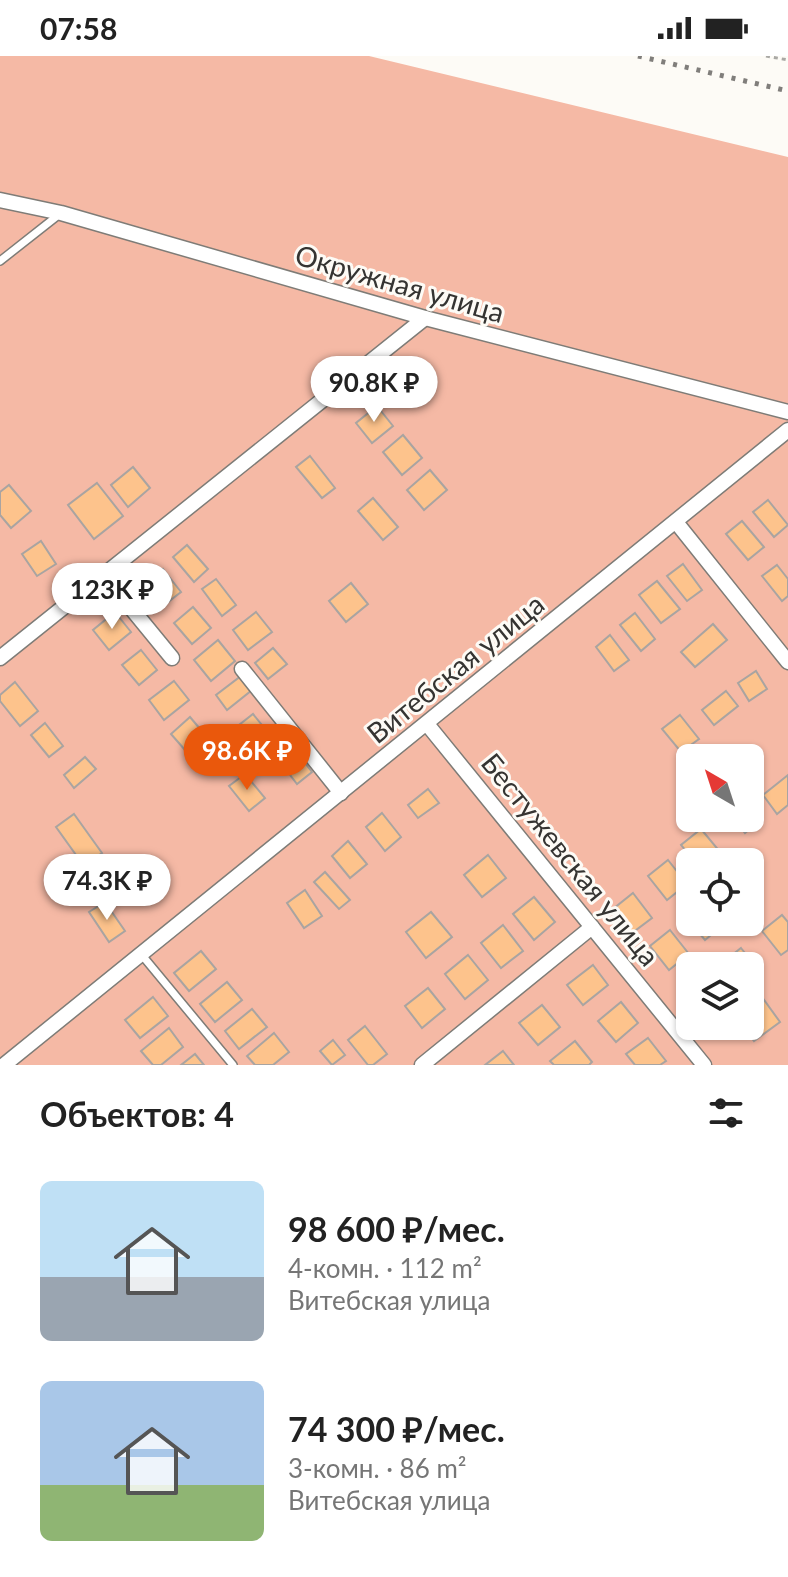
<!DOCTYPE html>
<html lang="ru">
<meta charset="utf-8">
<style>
:root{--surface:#fff;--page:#f2f2f2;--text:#222;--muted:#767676;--accent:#ea580c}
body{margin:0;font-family:Lato,sans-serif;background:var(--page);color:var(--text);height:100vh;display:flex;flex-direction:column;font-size:30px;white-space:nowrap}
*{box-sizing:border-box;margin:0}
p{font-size:26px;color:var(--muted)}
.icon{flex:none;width:44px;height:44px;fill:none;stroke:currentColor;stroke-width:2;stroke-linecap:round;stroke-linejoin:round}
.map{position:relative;height:1009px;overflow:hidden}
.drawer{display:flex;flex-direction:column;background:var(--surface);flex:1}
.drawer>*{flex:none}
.needle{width:52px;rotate:321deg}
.buttons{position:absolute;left:676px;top:688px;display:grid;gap:16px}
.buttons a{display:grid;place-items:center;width:88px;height:88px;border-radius:12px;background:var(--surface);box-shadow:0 2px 6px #0004;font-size:40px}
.price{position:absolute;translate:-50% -68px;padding:0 18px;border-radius:28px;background:#fff;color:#222;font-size:26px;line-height:52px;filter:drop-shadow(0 2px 4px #0008)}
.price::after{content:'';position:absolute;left:50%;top:48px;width:24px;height:18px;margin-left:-12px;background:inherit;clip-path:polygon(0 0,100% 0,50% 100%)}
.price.selected{background:var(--accent);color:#fff}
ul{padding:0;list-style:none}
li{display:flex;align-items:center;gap:24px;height:200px;padding:0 40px}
li span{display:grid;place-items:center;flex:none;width:224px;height:160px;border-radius:12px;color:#555}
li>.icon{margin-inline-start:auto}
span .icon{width:96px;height:96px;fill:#fffc;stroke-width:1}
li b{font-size:34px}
h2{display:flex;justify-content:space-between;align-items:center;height:96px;padding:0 40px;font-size:34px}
.status{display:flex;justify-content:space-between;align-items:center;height:56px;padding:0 40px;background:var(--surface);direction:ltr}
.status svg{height:22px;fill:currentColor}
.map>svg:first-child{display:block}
.green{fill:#f5b9a5;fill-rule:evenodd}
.building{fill:#fdc38c;stroke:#a9a4a1;stroke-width:2}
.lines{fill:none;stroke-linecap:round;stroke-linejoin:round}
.service-casing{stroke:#7e7c77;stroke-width:10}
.minor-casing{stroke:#7e7c77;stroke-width:17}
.path{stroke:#aaa9a5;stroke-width:3;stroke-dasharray:4 4;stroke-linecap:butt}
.service{stroke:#fff;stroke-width:7}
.minor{stroke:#fff;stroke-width:14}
.rail{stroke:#807e7b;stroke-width:5;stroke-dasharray:4 8;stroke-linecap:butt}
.labels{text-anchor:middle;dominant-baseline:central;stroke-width:6;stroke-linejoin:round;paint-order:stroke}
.street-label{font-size:28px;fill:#353432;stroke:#fdfbf6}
</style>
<div class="status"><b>07:58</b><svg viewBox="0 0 49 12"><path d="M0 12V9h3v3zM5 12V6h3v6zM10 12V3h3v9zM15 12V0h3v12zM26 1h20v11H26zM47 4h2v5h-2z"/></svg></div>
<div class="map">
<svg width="788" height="1009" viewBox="0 0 788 1009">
<rect width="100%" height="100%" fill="#fdfbf6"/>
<!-- green -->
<path class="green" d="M0 0H369L788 101V1009H0ZM690 702H750V762H690ZM690 806H750V866H690ZM690 910H750V970H690Z"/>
<!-- building -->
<g class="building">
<path d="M377 350 393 370 372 387 356 367Z"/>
<path d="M403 379 422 402 402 419 383 396Z"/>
<path d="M310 400 335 432 322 442 296 411Z"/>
<path d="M133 411 150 432 128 451 111 429Z"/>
<path d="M430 414 447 434 424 454 407 434Z"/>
<path d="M97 427 123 460 94 483 68 449Z"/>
<path d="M9 429 31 455 11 472 0 459V436Z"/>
<path d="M373 442 398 471 383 484 358 455Z"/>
<path d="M768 444 788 469 774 481 753 456Z"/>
<path d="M742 465 764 491 748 504 726 478Z"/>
<path d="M41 485 56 508 37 520 22 498Z"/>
<path d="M187 489 208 513 194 526 173 501Z"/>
<path d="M683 508 702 534 687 545 667 520Z"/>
<path d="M777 509 788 523V540L782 545 762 520Z"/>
<path d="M163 513 181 536 159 553 141 530Z"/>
<path d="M216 523 236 549 222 560 202 533Z"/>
<path d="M657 525 680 553 661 567 639 539Z"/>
<path d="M351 527 368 548 346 566 329 545Z"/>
<path d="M193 551 211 572 192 588 174 567Z"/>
<path d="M115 556 131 576 109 594 93 574Z"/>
<path d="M256 556 272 576 248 594 233 574Z"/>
<path d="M635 557 655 583 641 595 620 569Z"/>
<path d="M713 568 727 584 695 611 681 596Z"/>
<path d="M610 579 629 604 614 615 596 591Z"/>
<path d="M218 584 235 605 211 625 194 604Z"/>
<path d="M273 592 287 608 268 623 255 607Z"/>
<path d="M141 594 157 614 139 629 122 609Z"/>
<path d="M756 615 767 633 749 645 738 627Z"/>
<path d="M241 620 252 634 227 654 216 639Z"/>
<path d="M174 625 189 644 164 664 149 644Z"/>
<path d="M15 626 38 655 20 670 0 645V639Z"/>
<path d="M726 635 738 650 714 669 702 654Z"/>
<path d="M253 658 275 685 260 697 239 669Z"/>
<path d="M680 659 699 683 681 696 662 673Z"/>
<path d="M190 661 211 686 192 702 171 678Z"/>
<path d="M45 667 63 690 49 701 31 679Z"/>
<path d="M292 690 312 716 297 728 277 702Z"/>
<path d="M85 701 96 713 74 732 64 719Z"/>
<path d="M245 718 265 742 249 755 229 730Z"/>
<path d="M788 719V749L777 758 763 739Z"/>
<path d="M428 733 439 747 418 762 408 749Z"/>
<path d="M750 749 762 763 745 777 733 762H750Z"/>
<path d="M382 757 401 781 385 795 366 771Z"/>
<path d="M74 758 102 797 84 810 56 771Z"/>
<path d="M701 773 721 797 709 806H695L681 789Z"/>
<path d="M348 785 367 808 350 822 332 800Z"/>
<path d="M488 799 506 822 482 841 464 819Z"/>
<path d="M668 804 687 828 667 844 648 820Z"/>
<path d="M325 816 350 844 339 853 314 826Z"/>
<path d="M750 830 759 841 750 849Z"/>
<path d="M305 834 322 860 304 872 287 847Z"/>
<path d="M633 837 652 862 632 877 613 853Z"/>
<path d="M534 841 555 866 534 884 513 858Z"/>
<path d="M105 846 125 875 109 886 89 856Z"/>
<path d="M431 856 452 881 426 902 406 876Z"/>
<path d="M782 859 788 866V894L781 899 762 875Z"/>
<path d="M690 866H723L724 868 705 884Z"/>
<path d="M503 869 523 895 501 912 481 887Z"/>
<path d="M670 874 689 898 669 914 650 890Z"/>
<path d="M741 892 760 916 750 924V910L721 908Z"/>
<path d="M201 895 216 913 189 935 174 917Z"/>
<path d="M468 899 488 924 465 943 445 918Z"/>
<path d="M593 909 608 929 583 949 567 929Z"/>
<path d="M227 926 242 944 215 966 200 948Z"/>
<path d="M428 932 445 953 422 972 405 950Z"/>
<path d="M153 941 168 960 140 982 125 964Z"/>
<path d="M762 941 780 966 754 985 743 970H750V951Z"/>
<path d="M621 946 638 967 616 986 598 965Z"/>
<path d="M542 949 560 971 538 989 519 967Z"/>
<path d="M252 953 267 971 239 993 225 975Z"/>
<path d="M365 970 387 998 373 1009H368L348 984Z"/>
<path d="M169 972 183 991 161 1009H153L141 995Z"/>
<path d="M274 977 289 996 273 1009H255L247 1000Z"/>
<path d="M648 982 666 1005 660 1009H635L626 998Z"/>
<path d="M333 984 345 999 332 1009 320 995Z"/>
<path d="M575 985 592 1006 589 1009H554L550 1005Z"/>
<path d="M503 995 514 1009H485Z"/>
<path d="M195 998 204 1009H181Z"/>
</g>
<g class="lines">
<!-- service casing -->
<g class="service-casing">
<g id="service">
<path d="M0 205 61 157"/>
<path d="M141 898 233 1009"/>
</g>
</g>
<!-- minor casing -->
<g class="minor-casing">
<g id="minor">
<path d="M0 144 61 157 425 262 788 356"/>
<path d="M676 466 788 606"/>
<path d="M104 519 172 602"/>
<path d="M0 602 425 262"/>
<path d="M242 613 341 737"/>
<path d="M427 668 704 1009"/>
<path d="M4 1009 788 374"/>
<path d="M422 1009 592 871"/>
</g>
</g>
<!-- path -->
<path class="path" d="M766 0 788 4"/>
<!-- service -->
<use href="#service" class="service"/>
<!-- minor -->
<use href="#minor" class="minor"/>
<!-- rail -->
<path class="rail" d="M638 0 788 35"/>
</g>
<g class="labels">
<!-- street labels -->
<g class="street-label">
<text transform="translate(400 227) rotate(16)">Окружная улица</text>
<text transform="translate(455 612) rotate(-39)">Витебская улица</text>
<text transform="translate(571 803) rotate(51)">Бестужевская улица</text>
</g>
</g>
</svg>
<div class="buttons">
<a><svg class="needle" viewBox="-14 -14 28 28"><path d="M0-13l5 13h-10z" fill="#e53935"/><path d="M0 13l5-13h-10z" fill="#767676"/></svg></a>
<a><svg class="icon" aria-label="locate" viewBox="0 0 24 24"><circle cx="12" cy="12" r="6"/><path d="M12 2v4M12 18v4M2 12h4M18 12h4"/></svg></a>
<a><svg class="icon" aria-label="layers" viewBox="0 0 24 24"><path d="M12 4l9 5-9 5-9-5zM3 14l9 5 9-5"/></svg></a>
</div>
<b class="price" style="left:374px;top:368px">90.8K ₽</b>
<b class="price" style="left:112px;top:575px">123K ₽</b>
<b class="price selected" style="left:247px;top:736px">98.6K ₽</b>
<b class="price" style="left:107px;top:866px">74.3K ₽</b>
</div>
<section class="drawer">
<h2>Объектов: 4<svg class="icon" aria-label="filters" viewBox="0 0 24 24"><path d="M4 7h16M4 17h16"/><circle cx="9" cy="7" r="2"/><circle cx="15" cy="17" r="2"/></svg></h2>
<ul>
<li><span style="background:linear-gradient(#bfe0f5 60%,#9aa5b1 0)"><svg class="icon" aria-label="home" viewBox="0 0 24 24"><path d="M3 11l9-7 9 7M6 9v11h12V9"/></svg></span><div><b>98 600 ₽/мес.</b><p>4-комн. · 112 m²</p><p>Витебская улица</p></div></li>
<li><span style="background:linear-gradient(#a9c7e8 65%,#8fb573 0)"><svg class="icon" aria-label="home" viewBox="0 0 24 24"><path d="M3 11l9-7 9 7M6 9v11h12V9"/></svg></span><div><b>74 300 ₽/мес.</b><p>3-комн. · 86 m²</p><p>Витебская улица</p></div></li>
</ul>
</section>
